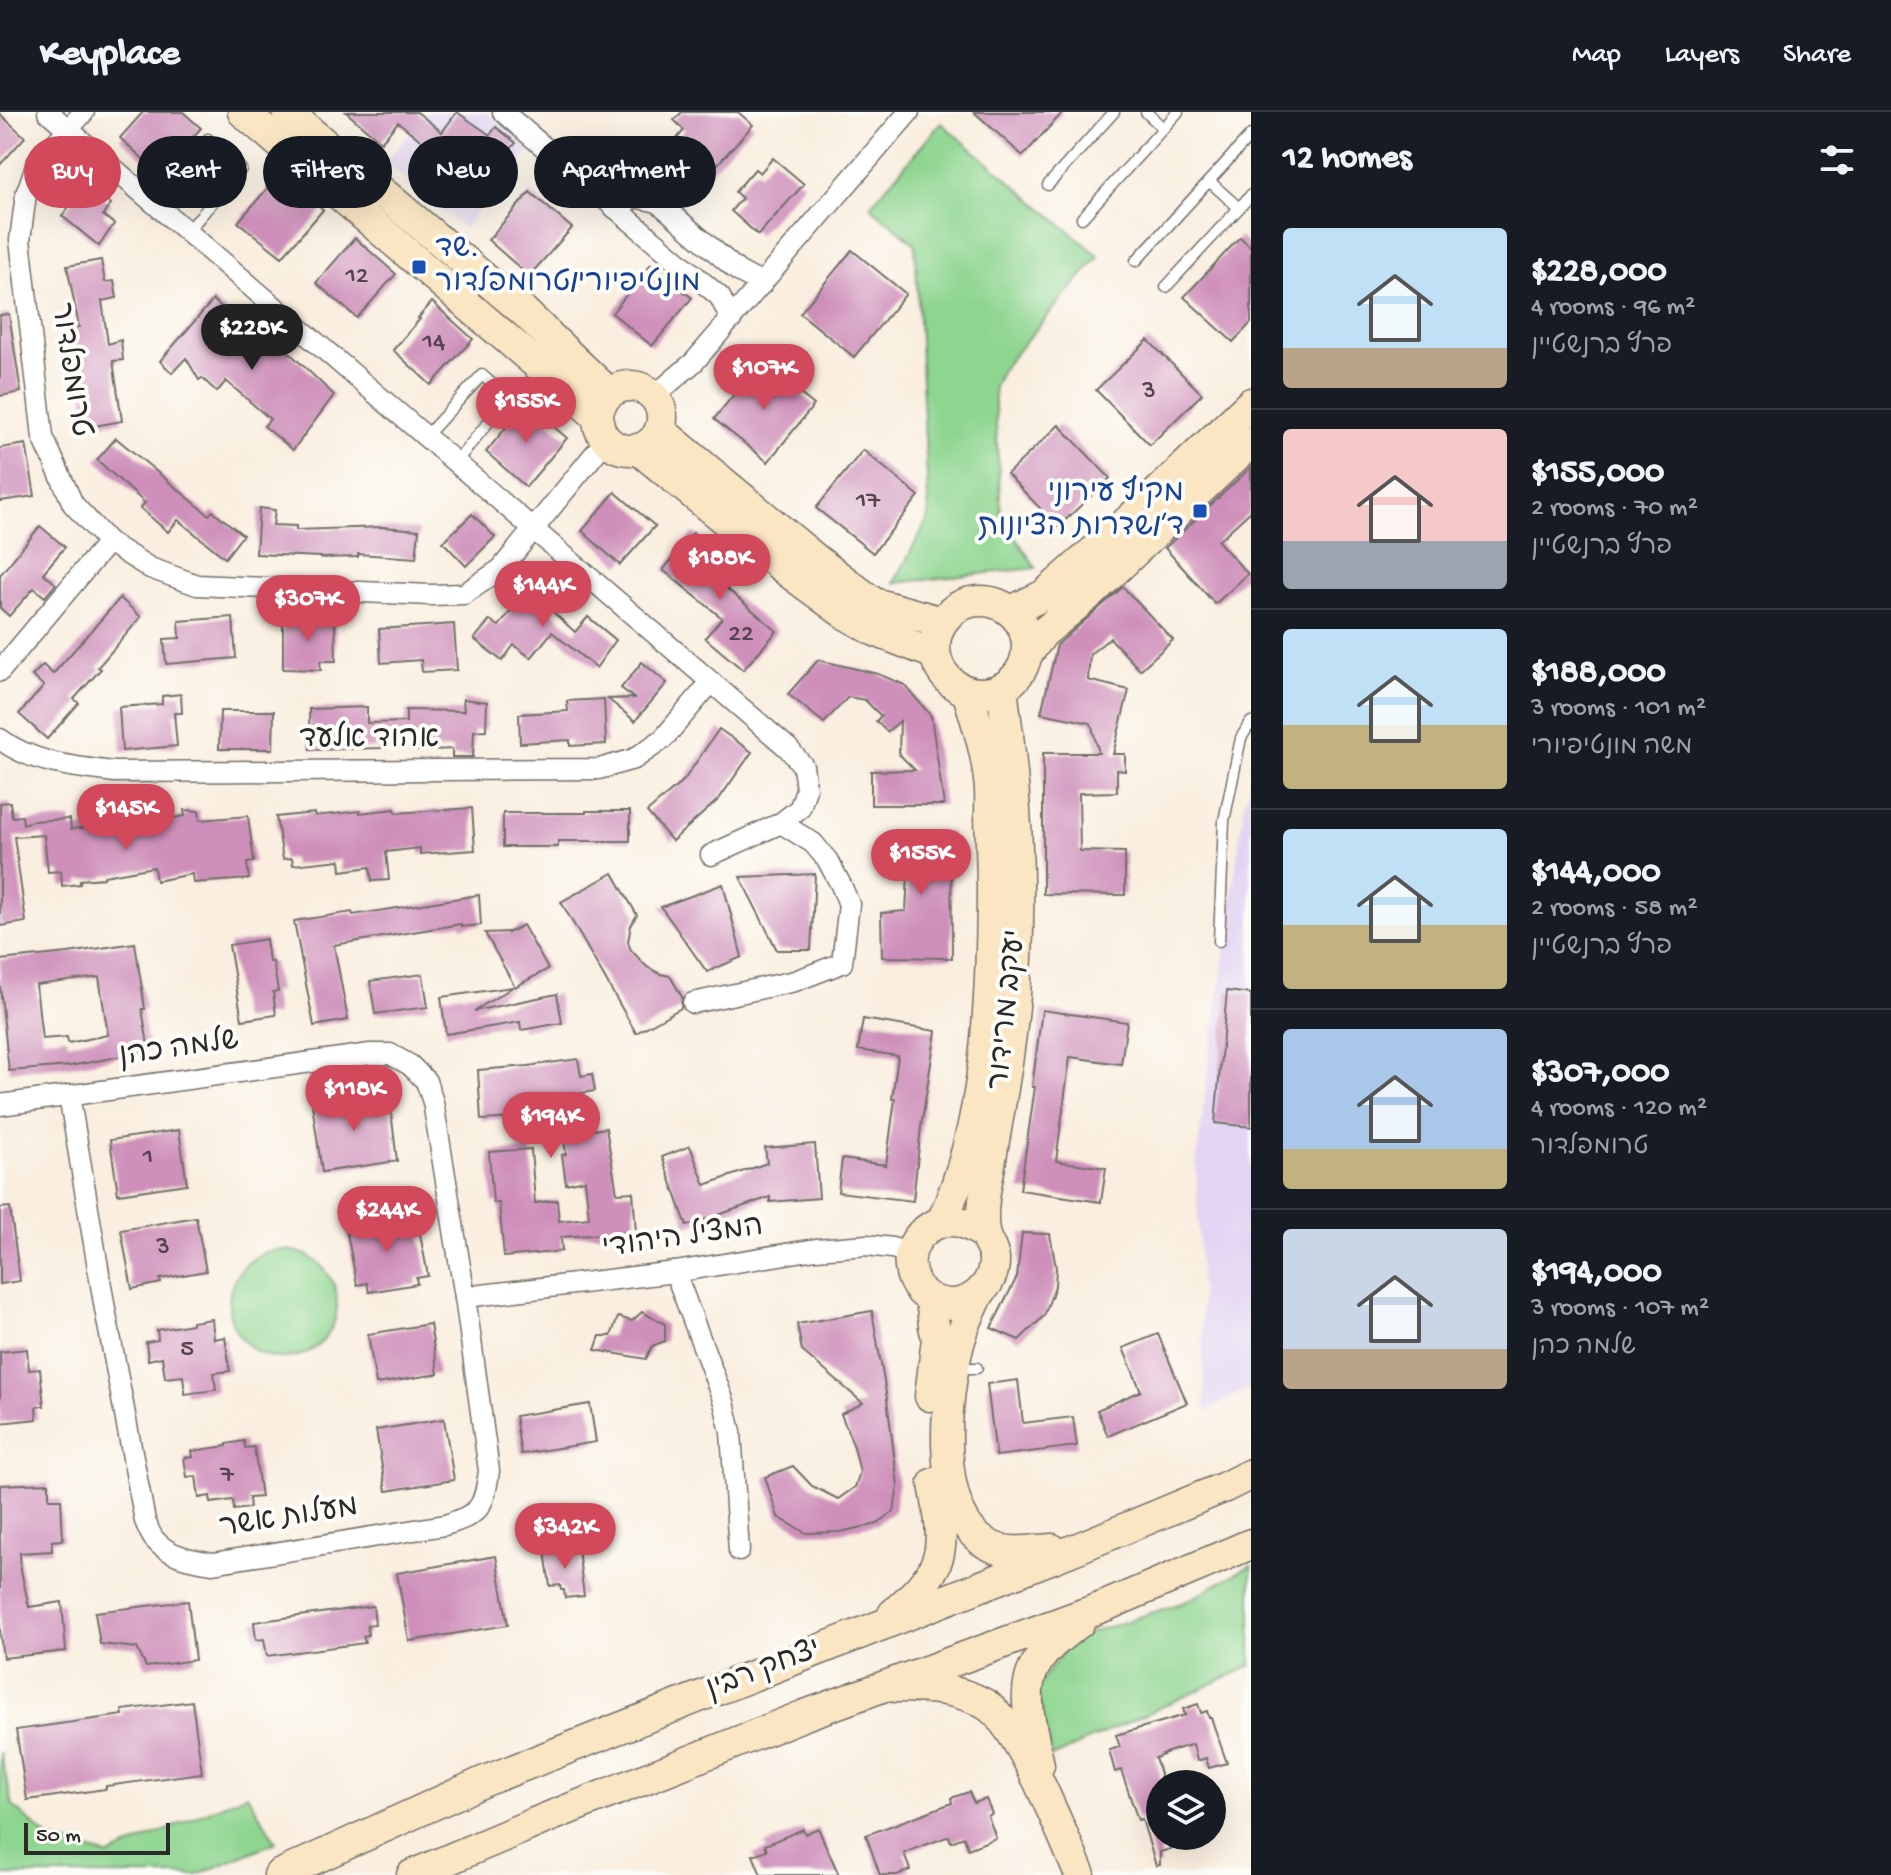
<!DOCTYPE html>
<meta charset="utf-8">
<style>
:root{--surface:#171b24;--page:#20242c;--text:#f1f3f6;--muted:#9ea1a6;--line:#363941;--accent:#d1495b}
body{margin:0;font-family:"Gochi Hand","Playpen Sans Hebrew",sans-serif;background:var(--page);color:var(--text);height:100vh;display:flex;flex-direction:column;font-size:30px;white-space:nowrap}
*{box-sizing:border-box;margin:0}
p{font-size:26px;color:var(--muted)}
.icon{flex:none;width:44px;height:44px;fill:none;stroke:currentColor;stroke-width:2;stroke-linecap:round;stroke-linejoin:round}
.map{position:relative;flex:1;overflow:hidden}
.panel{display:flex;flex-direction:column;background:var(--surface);width:640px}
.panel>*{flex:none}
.hud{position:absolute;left:24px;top:24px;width:760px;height:72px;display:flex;gap:16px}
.tools{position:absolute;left:1146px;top:1658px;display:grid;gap:16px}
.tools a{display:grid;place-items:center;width:80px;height:80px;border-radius:50%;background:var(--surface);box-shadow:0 8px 32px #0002;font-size:40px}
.scale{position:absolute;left:24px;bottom:20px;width:146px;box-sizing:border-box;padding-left:8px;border:4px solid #2b2b2b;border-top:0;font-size:22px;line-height:28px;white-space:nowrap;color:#2b2b2b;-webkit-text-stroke:6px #fdfcf7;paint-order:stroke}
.price{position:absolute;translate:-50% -68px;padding:0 18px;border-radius:28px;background:var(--accent);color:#fff;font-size:26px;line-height:52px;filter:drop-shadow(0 2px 4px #0008)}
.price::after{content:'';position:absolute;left:50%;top:48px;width:24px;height:18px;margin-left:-12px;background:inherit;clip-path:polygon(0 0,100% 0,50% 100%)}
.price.selected{background:#222;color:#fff}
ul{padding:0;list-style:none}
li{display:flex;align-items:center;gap:24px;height:200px;padding:0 32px}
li+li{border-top:2px solid var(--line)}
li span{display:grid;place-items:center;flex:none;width:224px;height:160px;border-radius:8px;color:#555}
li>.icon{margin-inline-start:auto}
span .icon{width:96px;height:96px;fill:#fffc;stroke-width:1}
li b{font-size:34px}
h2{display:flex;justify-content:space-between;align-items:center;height:96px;padding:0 32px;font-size:34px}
.chip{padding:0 28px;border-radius:36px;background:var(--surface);box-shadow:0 8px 32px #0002;font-size:28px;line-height:72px}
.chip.selected{background:var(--accent);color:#fff}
header{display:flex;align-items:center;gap:48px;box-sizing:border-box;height:112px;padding:0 40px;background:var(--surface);border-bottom:2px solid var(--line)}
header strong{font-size:38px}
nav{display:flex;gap:44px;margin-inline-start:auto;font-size:28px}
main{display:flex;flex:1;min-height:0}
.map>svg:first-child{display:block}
.built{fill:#e2d4f3}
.green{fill:#8ed590;stroke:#5c805e;stroke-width:2}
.building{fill:#ce8fba;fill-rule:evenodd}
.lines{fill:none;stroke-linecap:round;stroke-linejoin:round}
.lane-casing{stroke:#736f6a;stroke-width:13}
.street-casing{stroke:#736f6a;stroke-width:23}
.secondary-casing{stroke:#736f6a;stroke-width:33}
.lane{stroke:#fff;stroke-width:10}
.street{stroke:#fff;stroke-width:20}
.secondary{stroke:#fbe6c4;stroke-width:30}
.transit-dot{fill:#1a4fb4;stroke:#fdfcf7;stroke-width:3}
.labels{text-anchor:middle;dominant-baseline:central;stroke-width:8;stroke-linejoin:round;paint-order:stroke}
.number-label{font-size:26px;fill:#54444f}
.transit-label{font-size:30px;fill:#164399;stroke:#fdfcf7;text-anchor:start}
.street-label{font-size:30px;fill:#2b2b2b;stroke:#fdfcf7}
</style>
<header>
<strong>Keyplace</strong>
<nav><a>Map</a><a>Layers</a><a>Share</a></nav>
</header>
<main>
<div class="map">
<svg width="1251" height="1763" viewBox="0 0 1251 1763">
<rect width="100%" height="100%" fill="#fdfcf7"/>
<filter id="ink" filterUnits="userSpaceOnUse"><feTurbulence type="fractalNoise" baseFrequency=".0125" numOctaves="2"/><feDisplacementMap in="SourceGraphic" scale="16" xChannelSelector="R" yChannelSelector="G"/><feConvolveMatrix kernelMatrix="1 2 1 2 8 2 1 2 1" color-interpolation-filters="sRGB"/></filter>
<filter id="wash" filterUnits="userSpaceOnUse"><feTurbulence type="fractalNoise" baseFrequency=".006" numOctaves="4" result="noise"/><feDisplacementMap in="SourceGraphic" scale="32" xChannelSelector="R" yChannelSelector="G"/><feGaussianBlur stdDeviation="1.8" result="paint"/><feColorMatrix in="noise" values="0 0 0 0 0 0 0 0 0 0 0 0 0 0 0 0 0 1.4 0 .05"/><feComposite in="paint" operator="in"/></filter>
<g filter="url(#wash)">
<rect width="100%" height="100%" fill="#f9eedf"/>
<!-- built -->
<g class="built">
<path d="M428 0H487L531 37 464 116 386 50Z"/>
<path d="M1251 665V1274L1205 1300 1196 1052 1244 694Z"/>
</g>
<!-- green -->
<g class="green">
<path d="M941 11 1099 144 1002 257 994 275 1001 404 1036 456 894 471 929 405 915 132 870 94Z"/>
<circle cx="283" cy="1192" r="54"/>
<path d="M1251 1453V1554L1052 1645 1037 1576 1071 1527 1185 1490Z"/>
<path d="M0 1640 13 1694 49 1727 109 1744 247 1682 276 1730 197 1763H0Z"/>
</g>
<g id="blocks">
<!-- building -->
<g class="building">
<path d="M143 0H183L201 16 160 62 120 26Z"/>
<path d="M346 0H417L442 20 457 0 490 23 496 15 516 31 472 83 422 43 429 35 398 10 381 30Z"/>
<path d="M682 0H738L753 13 705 66 697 59 681 78 654 55 684 18 674 8Z"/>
<path d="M974 0H1063L1023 44Z"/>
<path d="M0 2 25 25 0 53Z"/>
<path d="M773 46 804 72 758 123 731 99 742 86 735 80 755 57 760 61Z"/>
<path d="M280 62 323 98 282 145 238 110Z"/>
<path d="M86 72 111 92 103 103 114 112 99 134 62 104Z"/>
<path d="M530 80 572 116 529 164 488 128Z"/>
<path d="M1240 125 1251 135V211L1233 230 1184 185Z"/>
<path d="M355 126 396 162 357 206 316 171Z"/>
<path d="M852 138 906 182 854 245 800 201Z"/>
<path d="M101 148 105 170 114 169 117 186 102 189 108 232 121 228 123 248 113 249 122 309 89 315 72 216 79 215 67 154Z"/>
<path d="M651 152 692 186 652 234 612 201Z"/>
<path d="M213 188 266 233 272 224 334 283 293 338 264 314 270 307 226 269 217 280 202 266 199 268 186 246 172 261 160 249Z"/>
<path d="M432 190 473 227 431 273 393 238 420 207 418 206Z"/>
<path d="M9 202 21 280 0 284V203Z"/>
<path d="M1148 228 1202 282 1150 333 1096 278Z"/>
<path d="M760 250 814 293 768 350 714 307Z"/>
<path d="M526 291 567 326 526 375 486 340Z"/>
<path d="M1059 313 1110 366 1058 415 1007 362Z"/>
<path d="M116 326 209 403 213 399 243 423 225 446 178 408 168 420 140 396 145 391 97 348Z"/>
<path d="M26 332 35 384 0 389V336Z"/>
<path d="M863 338 919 384 873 441 816 396Z"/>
<path d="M1251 355V399L1218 429 1248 462 1215 492 1165 436Z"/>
<path d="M615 380 655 414 620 453 582 419Z"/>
<path d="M259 396 275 398 273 413 296 414V418L383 415 419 418 416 446 358 442V445L321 446V445L256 442Z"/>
<path d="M472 402 495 425 466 454 443 430Z"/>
<path d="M40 414 65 435 43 461 56 472 45 485 34 476 9 504 0 496V463Z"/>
<path d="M693 421 733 453 719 470 777 519 743 558 705 526 722 506 663 458Z"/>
<path d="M537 466 563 487 553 500 575 520 588 505 616 528 596 556 552 520 531 546 514 533 502 549 474 527 490 508 499 514Z"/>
<path d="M1123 475 1173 528 1140 558 1110 526 1090 542 1088 568 1129 578 1113 642H1125V659L1117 658V680L1079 681 1080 739 1125 740V783L1043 782V641H1099L1091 611 1041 601 1057 533Z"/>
<path d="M120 486 141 505 98 555 101 557 74 587 79 591 47 627 19 602 44 574 32 564 43 553 53 562Z"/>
<path d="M233 505 236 546 166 552 164 527 180 526 179 509Z"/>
<path d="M283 507 335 508 336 549H320L321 558 283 557Z"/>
<path d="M454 512 457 558 422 560 421 548 381 551 379 517Z"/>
<path d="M818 548 878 562 905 573 931 604 944 693H871V659L915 658 899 642 900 609 887 620 876 609 881 604 865 588 848 585 824 611 788 582Z"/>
<path d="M642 550 667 571 635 609 608 587 634 586 621 576Z"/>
<path d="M181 582 182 601H174L177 634 122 639 119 595 162 592V584Z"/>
<path d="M463 587 487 590 486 618 474 619 473 645H452V637L418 639 417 627 381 621 382 636 310 638 309 597 367 595V611L406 610V598L464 599Z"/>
<path d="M604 587 606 632 570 634V628L520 631 519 602 568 599 567 589Z"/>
<path d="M220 599H274L273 637H219Z"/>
<path d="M719 617 752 640 719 687 672 729 647 700 684 668Z"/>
<path d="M10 690 12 705 22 704 23 712 32 709 70 707 71 717 100 714 101 719 185 704 184 698 199 699 200 708 248 704 254 750 247 751 249 767 193 771 192 762 156 769 154 755 104 764V766L80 768V772L62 774 61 759 48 760 44 723 14 725 26 810 0 814V691Z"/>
<path d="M472 696 475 738 420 742V736L386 740 389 768 372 769 370 755 341 759 340 748 293 753 292 746 283 747 276 705 314 701 315 704 360 699V701L395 697 396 701Z"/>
<path d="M586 699H630V729H558V735H503V701H586Z"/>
<path d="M951 720 952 846 882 845 881 801 906 799 908 763 886 764 889 723Z"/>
<path d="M613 761 637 803 631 813 628 830 631 838 647 855 660 862 670 864 682 885 681 896 636 921 561 790Z"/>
<path d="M815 762 811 838H777L740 765Z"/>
<path d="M723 772 742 845 707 860 661 795Z"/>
<path d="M479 783 481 813 461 815V812L334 833 348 908 314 914 294 809 352 800 353 803Z"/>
<path d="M523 813 548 857 515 875 485 821 508 820V821Z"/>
<path d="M266 827 269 850H273L278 879 273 880 276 903 242 908 229 833Z"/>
<path d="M135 831 145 897H142L149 939 70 954 9 959 0 874V848L68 841ZM99 865 108 923 68 931 67 925 42 927 36 873Z"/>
<path d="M423 862 428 895 375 902 370 869Z"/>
<path d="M513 875 474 899 557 882 562 911 521 918 520 910 446 922 441 885Z"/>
<path d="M1227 879 1251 882V1015L1215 1011Z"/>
<path d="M1042 898 1127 910 1121 952 1070 945 1056 1049 1106 1056 1101 1090 1020 1078 1035 975H1032Z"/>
<path d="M863 907 936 919 921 1015 913 1089 838 1080 842 1047 886 1053 895 987H892L898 944 858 938Z"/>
<path d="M578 947 581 964 592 962 595 979 581 981 587 1019 606 1016 617 1081 633 1080 636 1120 561 1125 562 1139 504 1145 499 1091H493L489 1040 531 1037 535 1091 557 1088 559 1109 589 1106 585 1068 566 1072 562 1043 566 1042 560 1000 549 1002 548 992 517 995 518 1006 481 1008 478 958 528 954Z"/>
<path d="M382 983 384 1000 391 999 397 1049 322 1060 312 992Z"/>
<path d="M179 1018 187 1072 118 1082 110 1028Z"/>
<path d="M815 1032 819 1086 770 1090V1085L687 1114 662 1045 690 1034 705 1073 767 1051 765 1036Z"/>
<path d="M10 1095 20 1169 0 1172V1096Z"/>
<path d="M408 1104 411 1119 419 1117 428 1164 416 1166 417 1172 369 1180 367 1171 357 1173 346 1116Z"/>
<path d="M196 1105 206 1159 160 1167 161 1171 132 1177 121 1118Z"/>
<path d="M1022 1121 1050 1122 1056 1156 1055 1174 1044 1204 1019 1228 991 1216 1017 1165Z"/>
<path d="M872 1199 887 1287 898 1374 894 1399 877 1412 840 1420 806 1421 778 1405 765 1365 793 1354 812 1374 838 1387 855 1375 860 1360 854 1335 841 1302 863 1291 802 1239 797 1212Z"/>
<path d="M642 1200 665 1212V1229L652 1234 646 1247 595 1238 600 1224H611L618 1205 632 1209Z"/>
<path d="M212 1207 214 1227 225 1225 230 1259 214 1261 216 1278 185 1282 183 1264 165 1266 162 1245 148 1248 146 1230 158 1228 157 1218 192 1212V1210Z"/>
<path d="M430 1212 438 1262 376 1272 368 1222Z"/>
<path d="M1158 1222 1187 1291 1108 1324 1097 1298 1141 1279 1123 1236Z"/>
<path d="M27 1237 29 1258 40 1257 44 1294 36 1295 37 1307 0 1311V1240Z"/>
<path d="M1018 1268 1023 1311 1073 1305 1077 1334 996 1344 987 1272Z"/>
<path d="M590 1292 596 1330 521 1342 515 1304Z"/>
<path d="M444 1307 454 1368 386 1379 376 1318Z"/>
<path d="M244 1329 245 1336 254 1335 261 1385 249 1386 250 1396 234 1398 233 1388 211 1391 210 1384 199 1386 196 1364 187 1365 184 1346 193 1345 192 1339 227 1334V1332Z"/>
<path d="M49 1371V1387H61L63 1428 52 1429V1439L20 1441 21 1458 29 1495 62 1490 66 1539 3 1546 0 1522V1373Z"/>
<path d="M568 1435 569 1438 578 1437 584 1484 565 1486 564 1478H561L560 1473 550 1474 545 1439Z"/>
<path d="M496 1444 508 1513 409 1529 397 1461Z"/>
<path d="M188 1489 195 1548 146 1555 137 1536 100 1532 95 1500Z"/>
<path d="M373 1494 375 1512 367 1513 368 1523 363 1524 365 1531 267 1544 264 1527 256 1528 254 1510Z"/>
<path d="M192 1589 202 1661 106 1674V1677L27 1688 16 1618 123 1603 122 1598Z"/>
<path d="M1198 1592 1201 1601 1207 1599 1209 1606H1211L1227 1651 1209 1656 1206 1646 1197 1649 1193 1632 1162 1642 1163 1643 1155 1646 1160 1662V1724H1201L1202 1728 1160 1740V1753L1156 1754 1142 1707 1138 1708 1121 1658 1115 1660 1109 1638 1120 1635 1116 1623 1185 1603 1183 1597Z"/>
<path d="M969 1680 974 1691 986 1687 992 1702 988 1704 996 1726 968 1737 964 1725 951 1730 949 1724 904 1741 910 1758 897 1763H880L866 1723 952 1691 951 1686Z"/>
<path d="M818 1716 839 1763H761L753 1743 767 1738 765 1733 803 1717 805 1722Z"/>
</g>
</g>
</g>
<g filter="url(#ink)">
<use href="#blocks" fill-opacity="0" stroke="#736f6a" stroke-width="2"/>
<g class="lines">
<!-- lane casing -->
<g class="lane-casing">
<g id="lane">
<path d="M1146 0 1163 16"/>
<path d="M1209 69 1239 96"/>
<path d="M1048 73 1114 0"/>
<path d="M150 88 208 27 241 57 187 120"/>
<path d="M1082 106 1178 0"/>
<path d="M1136 149 1251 23"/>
<path d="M1166 175 1251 83"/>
<path d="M426 324 482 263 508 286 456 350"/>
<path d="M1219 829 1224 709 1241 626 1251 610"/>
<path d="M956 1256H977"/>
</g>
</g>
<!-- street casing -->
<g class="street-casing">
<g id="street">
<path d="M48 0 788 636 803 654 806 677 800 696 781 711 711 743"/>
<path d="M84 0 37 51 26 82 20 128 43 325 73 392 108 430 150 456 197 473 431 483 464 482 501 457 606 328"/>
<path d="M503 0 720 185 731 208"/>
<path d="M615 96 634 85 658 90 738 159 762 172"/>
<path d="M654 284 694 250 909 0"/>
<path d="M0 559 108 430"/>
<path d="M0 627C33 652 75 655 114 660L599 657 634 647 663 627 711 570"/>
<path d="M693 891 795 869 842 851 849 792 841 773 828 749 813 731 781 711"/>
<path d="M0 993 370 942H390L410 953 426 969 433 990 465 1185 489 1359C484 1395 481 1402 445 1413L213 1451C192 1448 168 1444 154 1427 150 1422 148 1415 145 1409L105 1197 69 983"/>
<path d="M675 1160 724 1290 731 1320 739 1439"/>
<path d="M465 1185 675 1160 816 1137 867 1133 892 1136 909 1141"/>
</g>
</g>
<!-- secondary casing -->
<g class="secondary-casing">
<g id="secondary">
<path d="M243 0 597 304"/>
<path d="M287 0 521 197 609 281"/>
<circle cx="630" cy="306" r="32"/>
<path d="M660 318 818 449 874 491 942 510"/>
<path d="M638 337 788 460 845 502 875 519 935 542"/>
<circle cx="981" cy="535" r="46"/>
<path d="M1011 499 1044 483 1130 407 1251 291"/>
<path d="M1028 541 1043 521 1091 481 1251 330"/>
<path d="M942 1109C987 1010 991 892 992 785 992 758 991 731 990 705 990 693 991 680 989 668 986 638 976 608 967 579"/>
<path d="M984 1122C967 1111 953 1104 934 1113 892 1134 908 1194 954 1192 976 1190 995 1170 994 1147 993 1136 985 1129 984 1119 981 1099 985 1078 989 1059 999 997 1013 929 1016 867 1022 770 1016 673 1002 577"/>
<path d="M979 1182C974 1193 968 1204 964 1216 945 1268 929 1406 991 1434 1009 1443 1032 1438 1052 1437"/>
<path d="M930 1284 937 1226 934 1214 931 1187"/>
<path d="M893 1502C907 1489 922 1476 932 1459 948 1434 938 1398 934 1371"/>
<path d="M895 1575C926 1575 957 1576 985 1592 1020 1612 1062 1723 1080 1763"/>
<path d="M1039 1653C1025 1583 1012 1557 1079 1511"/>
<path d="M279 1763 485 1669 1078 1436 1225 1375 1251 1362"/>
<path d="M412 1763 544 1707 805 1603 1105 1494 1251 1432"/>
</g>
</g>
<!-- lane -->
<use href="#lane" class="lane"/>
<!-- street -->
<use href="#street" class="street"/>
<!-- secondary -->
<use href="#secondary" class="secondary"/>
</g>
</g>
<!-- markers -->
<g class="transit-dot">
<rect x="411" y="147" width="16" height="16" rx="4"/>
<rect x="1192" y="391" width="16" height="16" rx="4"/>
</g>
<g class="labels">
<!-- number labels -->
<g class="number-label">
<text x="357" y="165">12</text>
<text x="434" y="231">14</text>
<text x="1149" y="280">3</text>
<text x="868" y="390">17</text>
<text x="741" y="523">22</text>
<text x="148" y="1046">1</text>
<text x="163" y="1136">3</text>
<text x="187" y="1238">5</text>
<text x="227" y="1364">7</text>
</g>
<!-- transit labels -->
<g class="transit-label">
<text x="435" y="138">שד.<tspan x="435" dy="34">מונטיפיורי/טרומפלדור</tspan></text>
<text x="1184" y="382" text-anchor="end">מקיף עירוני<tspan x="1184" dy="34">ד׳/שדרות הציונות</tspan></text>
</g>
<!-- street labels -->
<g class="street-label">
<text transform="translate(69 258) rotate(81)">טרומפלדור</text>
<text x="369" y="628">אהוד אלעד</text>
<text transform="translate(1009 898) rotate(-84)">יעקב מרידור</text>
<text transform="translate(179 938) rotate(-8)">שלמה כהן</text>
<text transform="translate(683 1127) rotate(-8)">המציל היהודי</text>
<text transform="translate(289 1407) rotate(-9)">מעלות אשר</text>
<text transform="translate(764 1559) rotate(-21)">יצחק רבין</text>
</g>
</g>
</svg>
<div class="tools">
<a><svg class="icon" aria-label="layers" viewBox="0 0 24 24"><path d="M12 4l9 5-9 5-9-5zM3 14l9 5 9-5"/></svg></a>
</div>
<div class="scale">50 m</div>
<b class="price selected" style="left:252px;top:260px">$228K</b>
<b class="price" style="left:764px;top:300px">$107K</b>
<b class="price" style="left:526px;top:333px">$155K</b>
<b class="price" style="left:720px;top:490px">$188K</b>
<b class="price" style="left:543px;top:517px">$144K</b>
<b class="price" style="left:308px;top:531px">$307K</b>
<b class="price" style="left:126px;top:740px">$145K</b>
<b class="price" style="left:921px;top:785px">$155K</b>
<b class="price" style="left:354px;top:1021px">$118K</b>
<b class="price" style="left:551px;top:1048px">$194K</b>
<b class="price" style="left:387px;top:1142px">$244K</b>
<b class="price" style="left:565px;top:1459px">$342K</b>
<div class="hud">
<a class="chip selected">Buy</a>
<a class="chip">Rent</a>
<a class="chip">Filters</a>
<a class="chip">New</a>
<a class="chip">Apartment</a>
</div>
</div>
<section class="panel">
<h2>12 homes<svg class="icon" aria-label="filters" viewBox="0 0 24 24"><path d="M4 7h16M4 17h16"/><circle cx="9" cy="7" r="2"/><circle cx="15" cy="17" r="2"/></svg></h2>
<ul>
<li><span style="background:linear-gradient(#bfe0f5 75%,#b9a48a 0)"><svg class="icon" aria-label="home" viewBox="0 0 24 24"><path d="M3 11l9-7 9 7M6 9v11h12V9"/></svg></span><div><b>$228,000</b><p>4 rooms · 96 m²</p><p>פרץ ברנשטיין</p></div></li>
<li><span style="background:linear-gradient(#f6c9c9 70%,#9aa5b1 0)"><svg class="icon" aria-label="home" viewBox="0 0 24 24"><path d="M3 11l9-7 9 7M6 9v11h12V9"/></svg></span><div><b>$155,000</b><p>2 rooms · 70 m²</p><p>פרץ ברנשטיין</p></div></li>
<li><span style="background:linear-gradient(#bfe0f5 60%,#c2b280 0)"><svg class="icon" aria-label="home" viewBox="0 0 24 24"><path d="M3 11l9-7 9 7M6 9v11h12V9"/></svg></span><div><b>$188,000</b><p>3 rooms · 101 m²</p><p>משה מונטיפיורי</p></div></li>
<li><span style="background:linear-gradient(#bfe0f5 60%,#c2b280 0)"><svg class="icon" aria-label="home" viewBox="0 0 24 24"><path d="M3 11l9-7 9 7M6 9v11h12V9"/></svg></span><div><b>$144,000</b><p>2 rooms · 58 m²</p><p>פרץ ברנשטיין</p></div></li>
<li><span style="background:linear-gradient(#a9c7e8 75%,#c2b280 0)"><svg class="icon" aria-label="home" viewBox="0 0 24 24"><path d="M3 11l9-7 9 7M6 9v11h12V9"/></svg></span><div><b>$307,000</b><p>4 rooms · 120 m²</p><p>טרומפלדור</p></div></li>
<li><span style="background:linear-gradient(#c9d6e8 75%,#b9a48a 0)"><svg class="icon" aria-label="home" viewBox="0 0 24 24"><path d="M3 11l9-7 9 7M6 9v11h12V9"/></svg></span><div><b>$194,000</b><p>3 rooms · 107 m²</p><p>שלמה כהן</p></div></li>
</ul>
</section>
</main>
